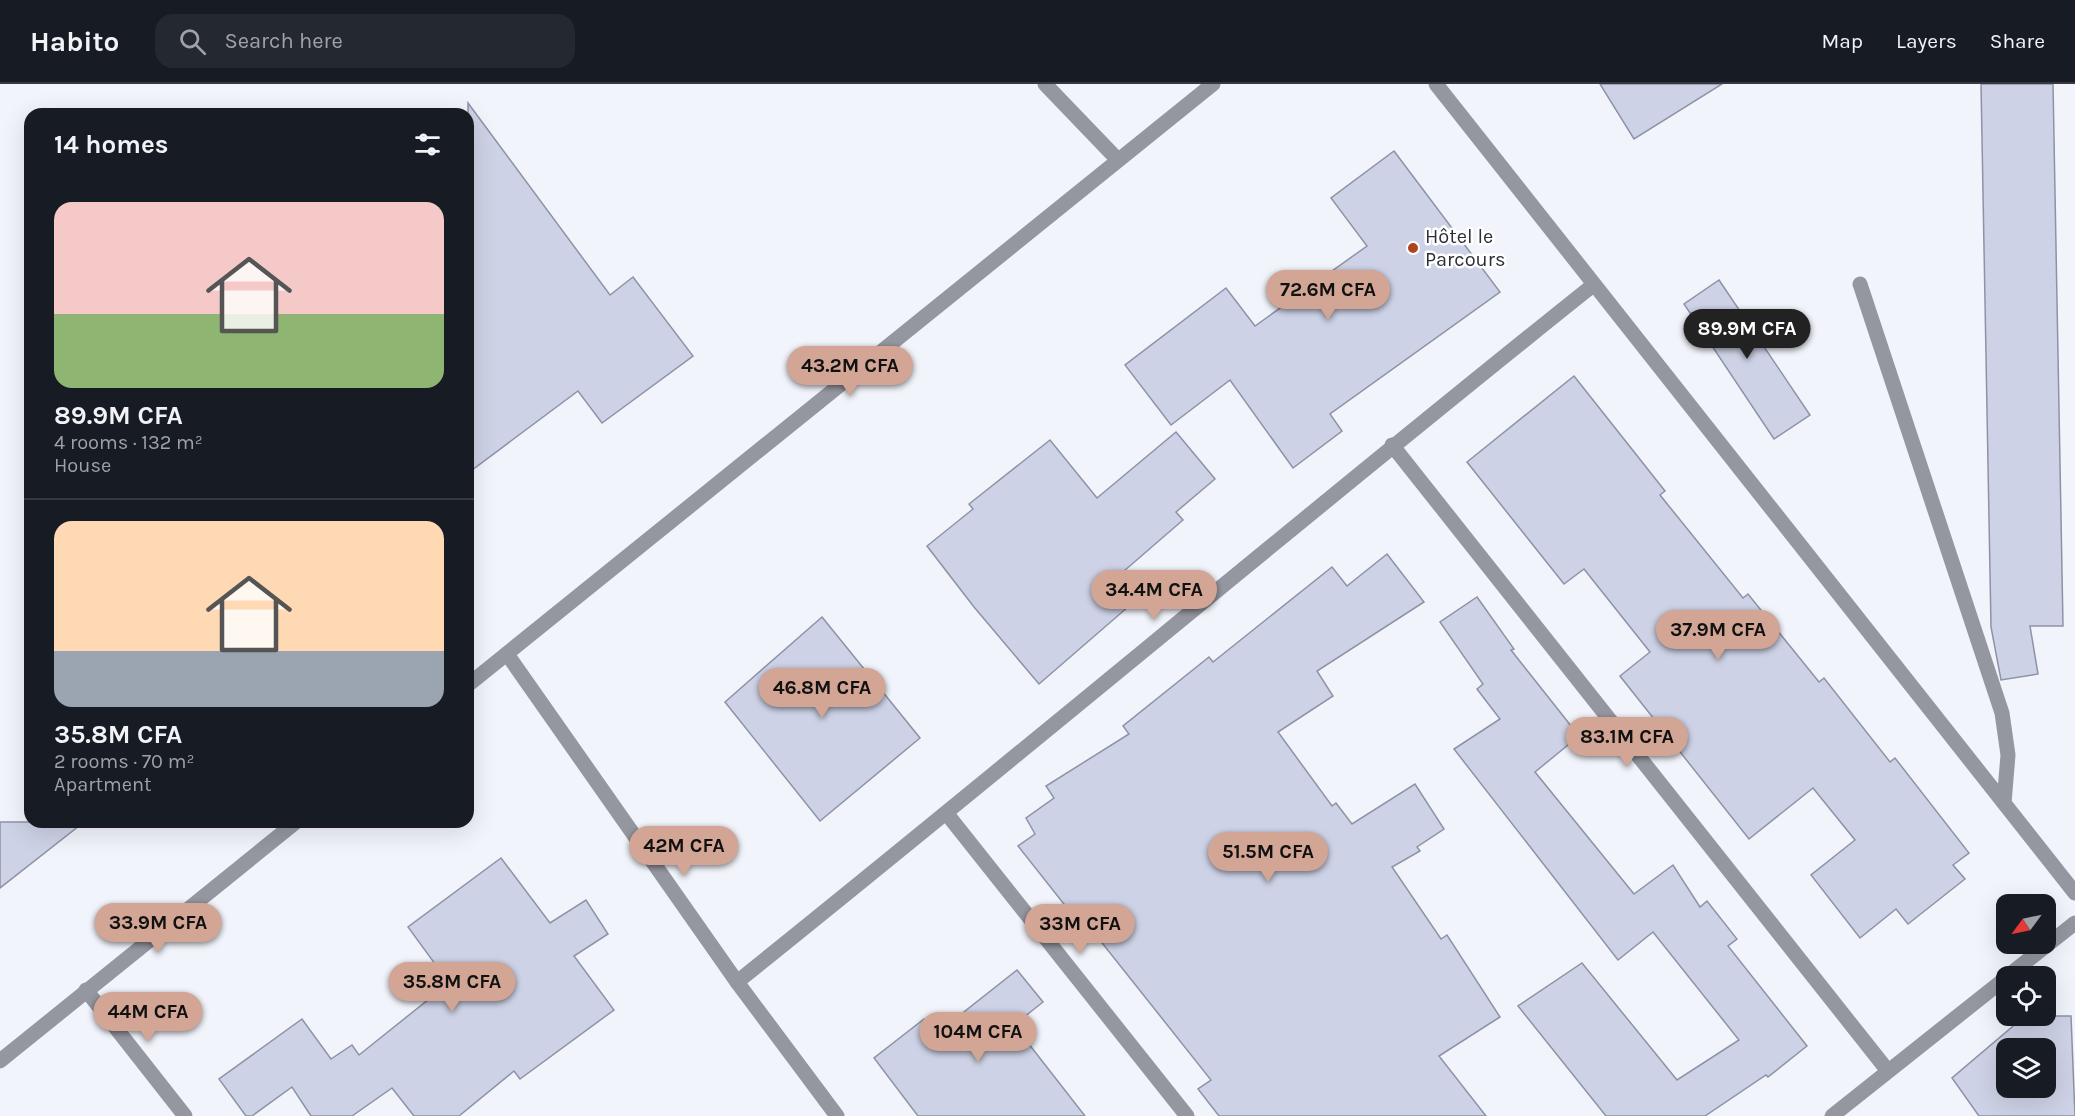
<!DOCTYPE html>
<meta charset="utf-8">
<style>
:root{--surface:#171b24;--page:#242831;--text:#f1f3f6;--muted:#9ea1a6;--line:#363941;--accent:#d2a595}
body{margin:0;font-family:Karla,sans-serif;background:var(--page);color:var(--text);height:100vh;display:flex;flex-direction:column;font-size:22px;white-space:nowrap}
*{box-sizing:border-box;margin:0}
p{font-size:20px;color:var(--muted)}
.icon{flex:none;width:33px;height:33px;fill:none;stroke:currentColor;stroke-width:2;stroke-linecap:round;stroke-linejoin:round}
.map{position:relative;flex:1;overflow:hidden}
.drawer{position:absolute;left:24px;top:24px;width:450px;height:720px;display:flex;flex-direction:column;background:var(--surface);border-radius:18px;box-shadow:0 6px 24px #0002}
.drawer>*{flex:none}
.needle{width:39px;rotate:237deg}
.fabs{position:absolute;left:1996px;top:810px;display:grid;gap:12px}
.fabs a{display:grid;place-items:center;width:60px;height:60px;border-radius:12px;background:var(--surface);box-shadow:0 6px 24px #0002;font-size:30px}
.price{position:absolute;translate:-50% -51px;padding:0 14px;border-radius:21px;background:var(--accent);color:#111;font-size:20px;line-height:39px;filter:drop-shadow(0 2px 3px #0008)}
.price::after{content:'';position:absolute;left:50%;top:36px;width:18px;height:14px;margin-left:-9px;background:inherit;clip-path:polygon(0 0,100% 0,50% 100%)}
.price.current{background:#222;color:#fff}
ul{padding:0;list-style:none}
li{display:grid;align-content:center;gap:12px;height:318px;padding:0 30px}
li+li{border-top:2px solid var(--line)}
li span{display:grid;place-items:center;height:186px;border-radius:18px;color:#555}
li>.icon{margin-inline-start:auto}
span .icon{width:108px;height:108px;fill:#fffc;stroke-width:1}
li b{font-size:26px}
h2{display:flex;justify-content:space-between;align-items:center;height:72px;padding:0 30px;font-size:26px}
header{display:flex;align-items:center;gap:36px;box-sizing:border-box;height:84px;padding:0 30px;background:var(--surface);border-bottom:2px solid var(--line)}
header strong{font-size:28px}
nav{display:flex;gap:33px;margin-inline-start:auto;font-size:21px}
.search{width:420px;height:54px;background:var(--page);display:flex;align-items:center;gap:15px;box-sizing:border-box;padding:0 21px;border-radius:18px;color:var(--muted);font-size:22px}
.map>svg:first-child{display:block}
.building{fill:#cdd2e6;stroke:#8e92a5;stroke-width:1.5;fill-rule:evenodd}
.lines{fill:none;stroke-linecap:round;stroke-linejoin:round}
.service{stroke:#9597a0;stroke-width:15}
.minor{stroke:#9597a0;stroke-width:15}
.poi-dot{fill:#ac451e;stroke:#fff;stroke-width:2}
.labels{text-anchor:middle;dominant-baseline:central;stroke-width:5;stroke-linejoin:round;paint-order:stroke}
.poi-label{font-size:20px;fill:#2d2f37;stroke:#fff;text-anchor:start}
</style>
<header>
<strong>Habito</strong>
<div class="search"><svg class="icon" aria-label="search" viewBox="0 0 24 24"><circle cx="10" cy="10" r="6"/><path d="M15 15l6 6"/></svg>Search here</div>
<nav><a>Map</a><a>Layers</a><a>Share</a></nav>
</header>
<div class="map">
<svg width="2075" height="1032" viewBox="0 0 2075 1032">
<rect width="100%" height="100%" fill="#f2f4fc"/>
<!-- building -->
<g class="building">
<path d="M1600 0H1722L1634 55Z"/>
<path d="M1981 0H2053L2063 542H2030L2038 590 2001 596 1991 543Z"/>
<path d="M468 19 610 211 633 193 693 272 602 339 578 307 468 389Z"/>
<path d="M1394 67 1500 208 1330 330 1342 347 1293 384 1230 296 1171 341 1125 281 1226 204 1255 242 1367 162 1331 114Z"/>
<path d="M1719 196 1810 331 1774 355 1684 220Z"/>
<path d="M1574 292 1665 407 1660 411 1743 514 1748 510 1819 598 1824 594 1890 678 1895 674 1969 769 1953 781 1965 795 1908 840 1896 825 1860 854 1811 791 1855 756 1813 704 1749 755 1620 592 1650 568 1584 485 1564 500 1467 378Z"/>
<path d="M1176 348 1215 395 1176 428 1183 436 1124 487 1143 510 1039 600 974 523 927 462 973 425 969 420 1050 356 1097 414Z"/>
<path d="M1387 470 1424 518 1317 587 1333 612 1278 648 1332 722 1336 719 1352 740 1415 700 1444 745 1417 763 1420 767 1392 783 1441 855 1447 851 1500 933 1439 972 1486 1032H1219L1198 1005 1211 996 1095 850 1090 853 1018 762 1035 750 1026 734 1054 714 1046 702 1129 650 1123 642 1209 573 1213 578 1332 483 1347 502Z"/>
<path d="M1477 513 1514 565 1511 566 1579 652 1535 688 1634 810 1673 781 1700 823 1707 817 1737 855 1728 862 1807 962 1768 993 1766 991 1705 1032H1606L1518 922 1582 879 1677 996 1739 956 1653 848 1618 876 1454 665 1500 635 1477 605 1483 600 1440 538Z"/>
<path d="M822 533 920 654 820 737 725 618Z"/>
<path d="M0 738H84L0 804Z"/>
<path d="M501 774 550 839 586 816 608 850 574 872 614 926 520 995 514 987 459 1032H414L392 1004 352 1032H311L292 1003 252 1032H246L219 995 302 935 331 975 352 961 359 971 449 899 408 843Z"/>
<path d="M1017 886 1043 918 1014 941 1085 1032H918L874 974 924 935 936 950Z"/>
<path d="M2025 932H2071L2075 1032H1979L1952 994ZM2007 964H2046V1004H2007Z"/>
</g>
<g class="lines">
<!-- service -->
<path class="service" d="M1860 200 2002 629 2008 671 2004 719"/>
<!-- minor -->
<g class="minor">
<path d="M1045 0 1117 75"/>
<path d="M1436 0 2075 809"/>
<path d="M1392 361 1888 987"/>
<path d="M507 570 737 898 837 1032"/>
<path d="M468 601 1213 0"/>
<path d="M947 730 1187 1032"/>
<path d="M2008 892 2075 839"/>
<path d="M737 898C1024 668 1305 431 1592 202"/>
<path d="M86 906 185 1032"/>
<path d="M0 977 296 738"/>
<path d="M1832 1032 2007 893"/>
</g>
</g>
<!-- markers -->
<circle class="poi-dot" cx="1413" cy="164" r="6"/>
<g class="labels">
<!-- poi labels -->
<g class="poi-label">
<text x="1425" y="152">Hôtel le<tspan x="1425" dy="23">Parcours</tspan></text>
</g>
</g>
</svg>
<div class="fabs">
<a><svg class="needle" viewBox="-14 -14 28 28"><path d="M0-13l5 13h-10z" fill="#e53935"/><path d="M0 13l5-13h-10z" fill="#9ea1a6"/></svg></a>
<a><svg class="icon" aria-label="locate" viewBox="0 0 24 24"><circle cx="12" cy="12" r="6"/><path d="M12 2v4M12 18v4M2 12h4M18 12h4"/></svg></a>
<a><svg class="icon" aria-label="layers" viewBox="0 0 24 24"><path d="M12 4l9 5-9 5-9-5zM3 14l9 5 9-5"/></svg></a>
</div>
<b class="price" style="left:1328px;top:237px">72.6M CFA</b>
<b class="price current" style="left:1747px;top:276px">89.9M CFA</b>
<b class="price" style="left:850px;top:313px">43.2M CFA</b>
<b class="price" style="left:1154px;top:537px">34.4M CFA</b>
<b class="price" style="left:1718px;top:577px">37.9M CFA</b>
<b class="price" style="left:822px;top:635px">46.8M CFA</b>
<b class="price" style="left:1627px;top:684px">83.1M CFA</b>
<b class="price" style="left:684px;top:793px">42M CFA</b>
<b class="price" style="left:1268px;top:799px">51.5M CFA</b>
<b class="price" style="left:158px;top:870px">33.9M CFA</b>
<b class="price" style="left:1080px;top:871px">33M CFA</b>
<b class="price" style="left:452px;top:929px">35.8M CFA</b>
<b class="price" style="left:148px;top:959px">44M CFA</b>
<b class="price" style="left:978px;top:979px">104M CFA</b>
<section class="drawer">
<h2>14 homes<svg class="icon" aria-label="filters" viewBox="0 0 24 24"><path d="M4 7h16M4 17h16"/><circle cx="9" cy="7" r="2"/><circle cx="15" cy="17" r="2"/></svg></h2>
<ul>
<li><span style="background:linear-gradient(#f6c9c9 60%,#8fb573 0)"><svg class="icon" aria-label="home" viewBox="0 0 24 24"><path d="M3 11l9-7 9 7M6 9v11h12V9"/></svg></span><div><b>89.9M CFA</b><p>4 rooms · 132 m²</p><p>House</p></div></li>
<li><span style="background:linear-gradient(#ffd9b3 70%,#9aa5b1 0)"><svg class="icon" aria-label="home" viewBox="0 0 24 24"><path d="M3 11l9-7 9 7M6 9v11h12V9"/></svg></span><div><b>35.8M CFA</b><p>2 rooms · 70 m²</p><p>Apartment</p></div></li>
</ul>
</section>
</div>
